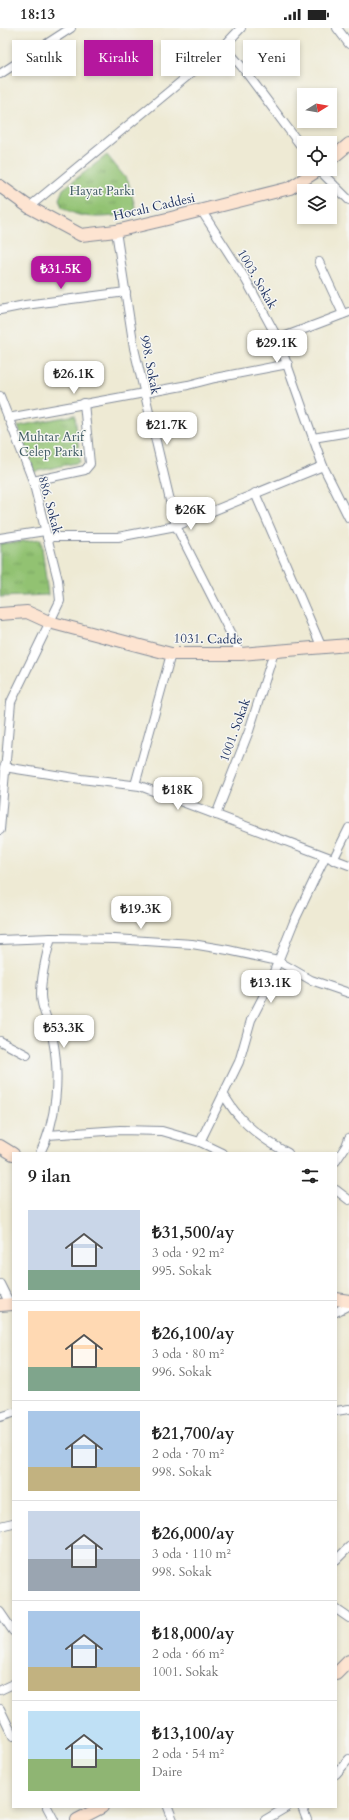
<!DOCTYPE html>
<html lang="tr">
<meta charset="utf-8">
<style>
:root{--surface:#fff;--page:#f6f6f6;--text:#222;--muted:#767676;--line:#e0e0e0;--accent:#b5179e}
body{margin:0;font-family:Cardo,serif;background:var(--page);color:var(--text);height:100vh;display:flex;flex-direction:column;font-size:15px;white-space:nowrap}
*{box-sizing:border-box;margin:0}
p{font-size:13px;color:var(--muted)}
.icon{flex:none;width:22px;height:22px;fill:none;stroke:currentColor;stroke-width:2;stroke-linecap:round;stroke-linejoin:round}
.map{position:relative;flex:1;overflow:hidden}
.side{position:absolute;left:12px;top:1124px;width:325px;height:656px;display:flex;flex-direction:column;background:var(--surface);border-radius:0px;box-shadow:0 2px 6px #0003}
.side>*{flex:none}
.guide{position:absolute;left:12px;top:12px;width:325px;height:36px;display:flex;gap:8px}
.needle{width:26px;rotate:79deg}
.controls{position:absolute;left:297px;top:60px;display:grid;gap:8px}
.controls a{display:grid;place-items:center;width:40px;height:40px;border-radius:0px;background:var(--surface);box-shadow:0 2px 6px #0003;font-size:20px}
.price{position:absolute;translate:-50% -34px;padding:0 9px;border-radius:8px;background:#fff;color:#222;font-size:13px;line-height:26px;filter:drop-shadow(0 1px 2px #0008)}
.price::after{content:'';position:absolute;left:50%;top:24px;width:12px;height:9px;margin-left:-6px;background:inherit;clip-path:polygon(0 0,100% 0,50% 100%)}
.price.current{background:var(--accent);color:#fff}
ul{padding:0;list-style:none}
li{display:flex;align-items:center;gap:12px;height:100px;padding:0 16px}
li+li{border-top:1px solid var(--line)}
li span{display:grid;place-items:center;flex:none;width:112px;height:80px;border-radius:0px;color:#555}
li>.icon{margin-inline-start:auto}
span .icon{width:48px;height:48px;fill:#fffc;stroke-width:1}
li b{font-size:17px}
h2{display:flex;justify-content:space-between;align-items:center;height:48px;padding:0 16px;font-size:17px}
.chip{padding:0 14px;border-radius:0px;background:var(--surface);box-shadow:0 2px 6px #0003;font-size:14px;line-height:36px}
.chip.current{background:var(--accent);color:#fff}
.status{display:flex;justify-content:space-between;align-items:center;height:28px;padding:0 20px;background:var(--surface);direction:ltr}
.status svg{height:11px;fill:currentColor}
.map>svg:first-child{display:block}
.park{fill:url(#park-tufts);stroke:#567868}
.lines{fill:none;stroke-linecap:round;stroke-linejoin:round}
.street-casing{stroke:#848c99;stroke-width:10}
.secondary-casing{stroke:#848c99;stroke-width:14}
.street{stroke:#fff;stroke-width:8}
.secondary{stroke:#fde4d1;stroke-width:12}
.labels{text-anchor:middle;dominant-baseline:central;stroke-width:3;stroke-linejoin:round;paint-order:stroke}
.park-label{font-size:13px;fill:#3f5b64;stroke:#f6f6f2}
.street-label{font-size:13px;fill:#1b2f5e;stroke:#f6f6f2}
</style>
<div class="status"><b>18:13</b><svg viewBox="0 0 49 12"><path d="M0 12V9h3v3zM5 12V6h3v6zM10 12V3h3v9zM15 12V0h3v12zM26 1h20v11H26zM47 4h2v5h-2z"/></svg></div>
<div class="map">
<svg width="349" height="1792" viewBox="0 0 349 1792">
<defs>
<pattern id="park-tufts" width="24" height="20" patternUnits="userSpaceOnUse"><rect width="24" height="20" fill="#92c272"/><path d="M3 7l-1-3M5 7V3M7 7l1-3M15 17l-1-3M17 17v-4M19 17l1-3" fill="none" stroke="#769e61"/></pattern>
</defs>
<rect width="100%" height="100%" fill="#f6f6f2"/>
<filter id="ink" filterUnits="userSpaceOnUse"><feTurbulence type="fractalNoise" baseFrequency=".025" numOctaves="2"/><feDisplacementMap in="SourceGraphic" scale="8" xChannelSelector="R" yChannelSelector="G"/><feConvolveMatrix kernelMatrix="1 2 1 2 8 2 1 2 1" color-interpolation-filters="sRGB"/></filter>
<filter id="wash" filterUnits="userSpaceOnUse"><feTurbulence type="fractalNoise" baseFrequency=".012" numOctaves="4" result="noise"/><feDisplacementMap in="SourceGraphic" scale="16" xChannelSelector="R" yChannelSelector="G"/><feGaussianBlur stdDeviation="0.9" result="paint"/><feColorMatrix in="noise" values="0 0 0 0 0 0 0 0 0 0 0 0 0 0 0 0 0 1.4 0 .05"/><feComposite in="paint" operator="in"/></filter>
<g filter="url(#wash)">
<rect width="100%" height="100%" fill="#eeead4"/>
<!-- park -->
<g class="park">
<path d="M107 127 128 153 136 182C119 189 97 191 79 187 73 186 67 181 62 179L59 171 63 161Z"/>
<path d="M75 387 80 434 34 444 18 398Z"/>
<path d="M41 511 48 567 0 569V516Z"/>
</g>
</g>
<g filter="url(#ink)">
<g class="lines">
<!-- street casing -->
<g class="street-casing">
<g id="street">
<path d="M337 0 349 16"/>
<path d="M224 18 242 39 304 122"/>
<path d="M0 46 71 0"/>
<path d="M318 141 349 172"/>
<path d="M29 179 224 18 241 0"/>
<path d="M201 182 246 252 278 311 323 438 349 490"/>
<path d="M116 203 134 320 176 498 241 626"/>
<path d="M319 234 343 286"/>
<path d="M0 282 25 277 126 264"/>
<path d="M278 311 349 284"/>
<path d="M0 368 33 453 58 552 60 573 11 674 0 802"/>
<path d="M8 390 188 357 215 350 288 336"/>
<path d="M313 410 349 404"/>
<path d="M33 453 85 442 90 436 84 375"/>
<path d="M255 465 322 620"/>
<path d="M47 509H118L176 498 323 438"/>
<path d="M0 510 45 503"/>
<path d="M4 739 81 751 140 758 349 837"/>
<path d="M135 757 171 626"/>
<path d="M216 787 249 703 274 624"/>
<path d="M333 832 349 800"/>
<path d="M0 912 51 910 115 911 192 916 228 922 278 933 311 952 349 965"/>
<path d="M0 1013 27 1027"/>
<path d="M223 1066C228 1073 232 1081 238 1087 249 1101 272 1117 288 1125"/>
<path d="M48 1107 120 1102 162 1103 200 1114 223 1125"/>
<path d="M200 1114 239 1034 251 992 267 961 293 896 325 829"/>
<path d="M40 1125C57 1093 60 1047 53 1012 51 997 41 982 41 967 41 949 46 928 51 910"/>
<path d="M336 1133 346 1118 349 1110"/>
<path d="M336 1162 349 1172"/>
<path d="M0 1256 10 1276"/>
<path d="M336 1284 349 1277"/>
<path d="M336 1383 349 1381"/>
<path d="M0 1389 13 1385"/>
<path d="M0 1498 13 1495"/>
<path d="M336 1532 349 1519"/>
<path d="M336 1581 349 1590"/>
<path d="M0 1584 13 1603"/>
<path d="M0 1662 13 1656"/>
<path d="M0 1681 13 1708"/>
<path d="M336 1746 349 1731"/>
<path d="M47 1779 54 1792"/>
<path d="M168 1779 173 1792"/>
<path d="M302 1779 307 1792"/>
<path d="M265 1792 287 1779"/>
</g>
</g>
<!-- secondary casing -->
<g class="secondary-casing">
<g id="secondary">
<path d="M330 132 349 116"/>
<path d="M0 158 29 179 81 207 116 203 167 191 290 160 320 141"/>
<path d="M0 586 27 584 49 594 171 626H241L349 617"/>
<path d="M0 1118 13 1126"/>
<path d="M336 1271 349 1273"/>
<path d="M0 1277 13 1276"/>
<path d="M336 1646 349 1633"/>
<path d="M77 1792 102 1779"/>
</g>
</g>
<!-- street -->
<use href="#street" class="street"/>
<!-- secondary -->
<use href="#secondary" class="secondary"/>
</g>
</g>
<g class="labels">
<!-- park labels -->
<g class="park-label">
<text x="102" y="163">Hayat Parkı</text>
<text x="51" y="409">Muhtar Arif<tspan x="51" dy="15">Celep Parkı</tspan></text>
</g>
<!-- street labels -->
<g class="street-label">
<text transform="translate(154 179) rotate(-13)">Hocalı Caddesi</text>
<text transform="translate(257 251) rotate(60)">1003. Sokak</text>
<text transform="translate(150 337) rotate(79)">998. Sokak</text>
<text transform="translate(50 477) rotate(75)">886. Sokak</text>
<text transform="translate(208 611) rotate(1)">1031. Cadde</text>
<text transform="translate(235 702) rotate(-70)">1001. Sokak</text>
</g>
</g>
</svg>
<div class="controls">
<a><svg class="needle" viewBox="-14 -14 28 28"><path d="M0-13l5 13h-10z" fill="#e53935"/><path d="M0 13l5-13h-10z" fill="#767676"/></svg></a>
<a><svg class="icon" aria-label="locate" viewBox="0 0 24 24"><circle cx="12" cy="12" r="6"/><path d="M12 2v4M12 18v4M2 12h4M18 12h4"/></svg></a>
<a><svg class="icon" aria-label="layers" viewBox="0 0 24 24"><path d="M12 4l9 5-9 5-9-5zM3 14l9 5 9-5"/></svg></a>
</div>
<b class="price current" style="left:61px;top:262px">₺31.5K</b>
<b class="price" style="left:277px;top:336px">₺29.1K</b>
<b class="price" style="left:74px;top:367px">₺26.1K</b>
<b class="price" style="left:167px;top:418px">₺21.7K</b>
<b class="price" style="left:191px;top:503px">₺26K</b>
<b class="price" style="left:178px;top:783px">₺18K</b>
<b class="price" style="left:141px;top:902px">₺19.3K</b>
<b class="price" style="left:271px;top:976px">₺13.1K</b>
<b class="price" style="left:64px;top:1021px">₺53.3K</b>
<div class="guide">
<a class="chip">Satılık</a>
<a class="chip current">Kiralık</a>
<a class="chip">Filtreler</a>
<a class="chip">Yeni</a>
</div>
<section class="side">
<h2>9 ilan<svg class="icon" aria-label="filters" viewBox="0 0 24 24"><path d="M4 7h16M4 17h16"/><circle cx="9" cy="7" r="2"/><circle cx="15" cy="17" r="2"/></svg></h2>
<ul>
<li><span style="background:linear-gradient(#c9d6e8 75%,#7fa58c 0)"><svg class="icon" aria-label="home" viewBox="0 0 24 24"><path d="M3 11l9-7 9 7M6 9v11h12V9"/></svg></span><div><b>₺31,500/ay</b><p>3 oda · 92 m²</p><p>995. Sokak</p></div></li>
<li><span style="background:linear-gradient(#ffd9b3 70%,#7fa58c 0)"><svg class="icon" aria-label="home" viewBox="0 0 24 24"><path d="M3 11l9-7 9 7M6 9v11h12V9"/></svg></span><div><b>₺26,100/ay</b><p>3 oda · 80 m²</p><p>996. Sokak</p></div></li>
<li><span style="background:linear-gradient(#a9c7e8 70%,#c2b280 0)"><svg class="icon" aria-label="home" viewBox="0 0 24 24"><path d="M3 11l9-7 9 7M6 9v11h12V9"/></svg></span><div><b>₺21,700/ay</b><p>2 oda · 70 m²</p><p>998. Sokak</p></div></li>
<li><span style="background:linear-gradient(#c9d6e8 60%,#9aa5b1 0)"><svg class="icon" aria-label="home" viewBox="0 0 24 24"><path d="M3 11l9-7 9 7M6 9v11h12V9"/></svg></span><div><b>₺26,000/ay</b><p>3 oda · 110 m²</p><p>998. Sokak</p></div></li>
<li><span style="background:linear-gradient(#a9c7e8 70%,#c2b280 0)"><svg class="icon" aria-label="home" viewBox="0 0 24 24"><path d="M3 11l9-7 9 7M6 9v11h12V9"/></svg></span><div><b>₺18,000/ay</b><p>2 oda · 66 m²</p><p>1001. Sokak</p></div></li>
<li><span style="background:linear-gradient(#bfe0f5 60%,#8fb573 0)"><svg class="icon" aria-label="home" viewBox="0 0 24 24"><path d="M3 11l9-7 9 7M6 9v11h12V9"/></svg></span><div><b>₺13,100/ay</b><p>2 oda · 54 m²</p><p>Daire</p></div></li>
</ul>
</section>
</div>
